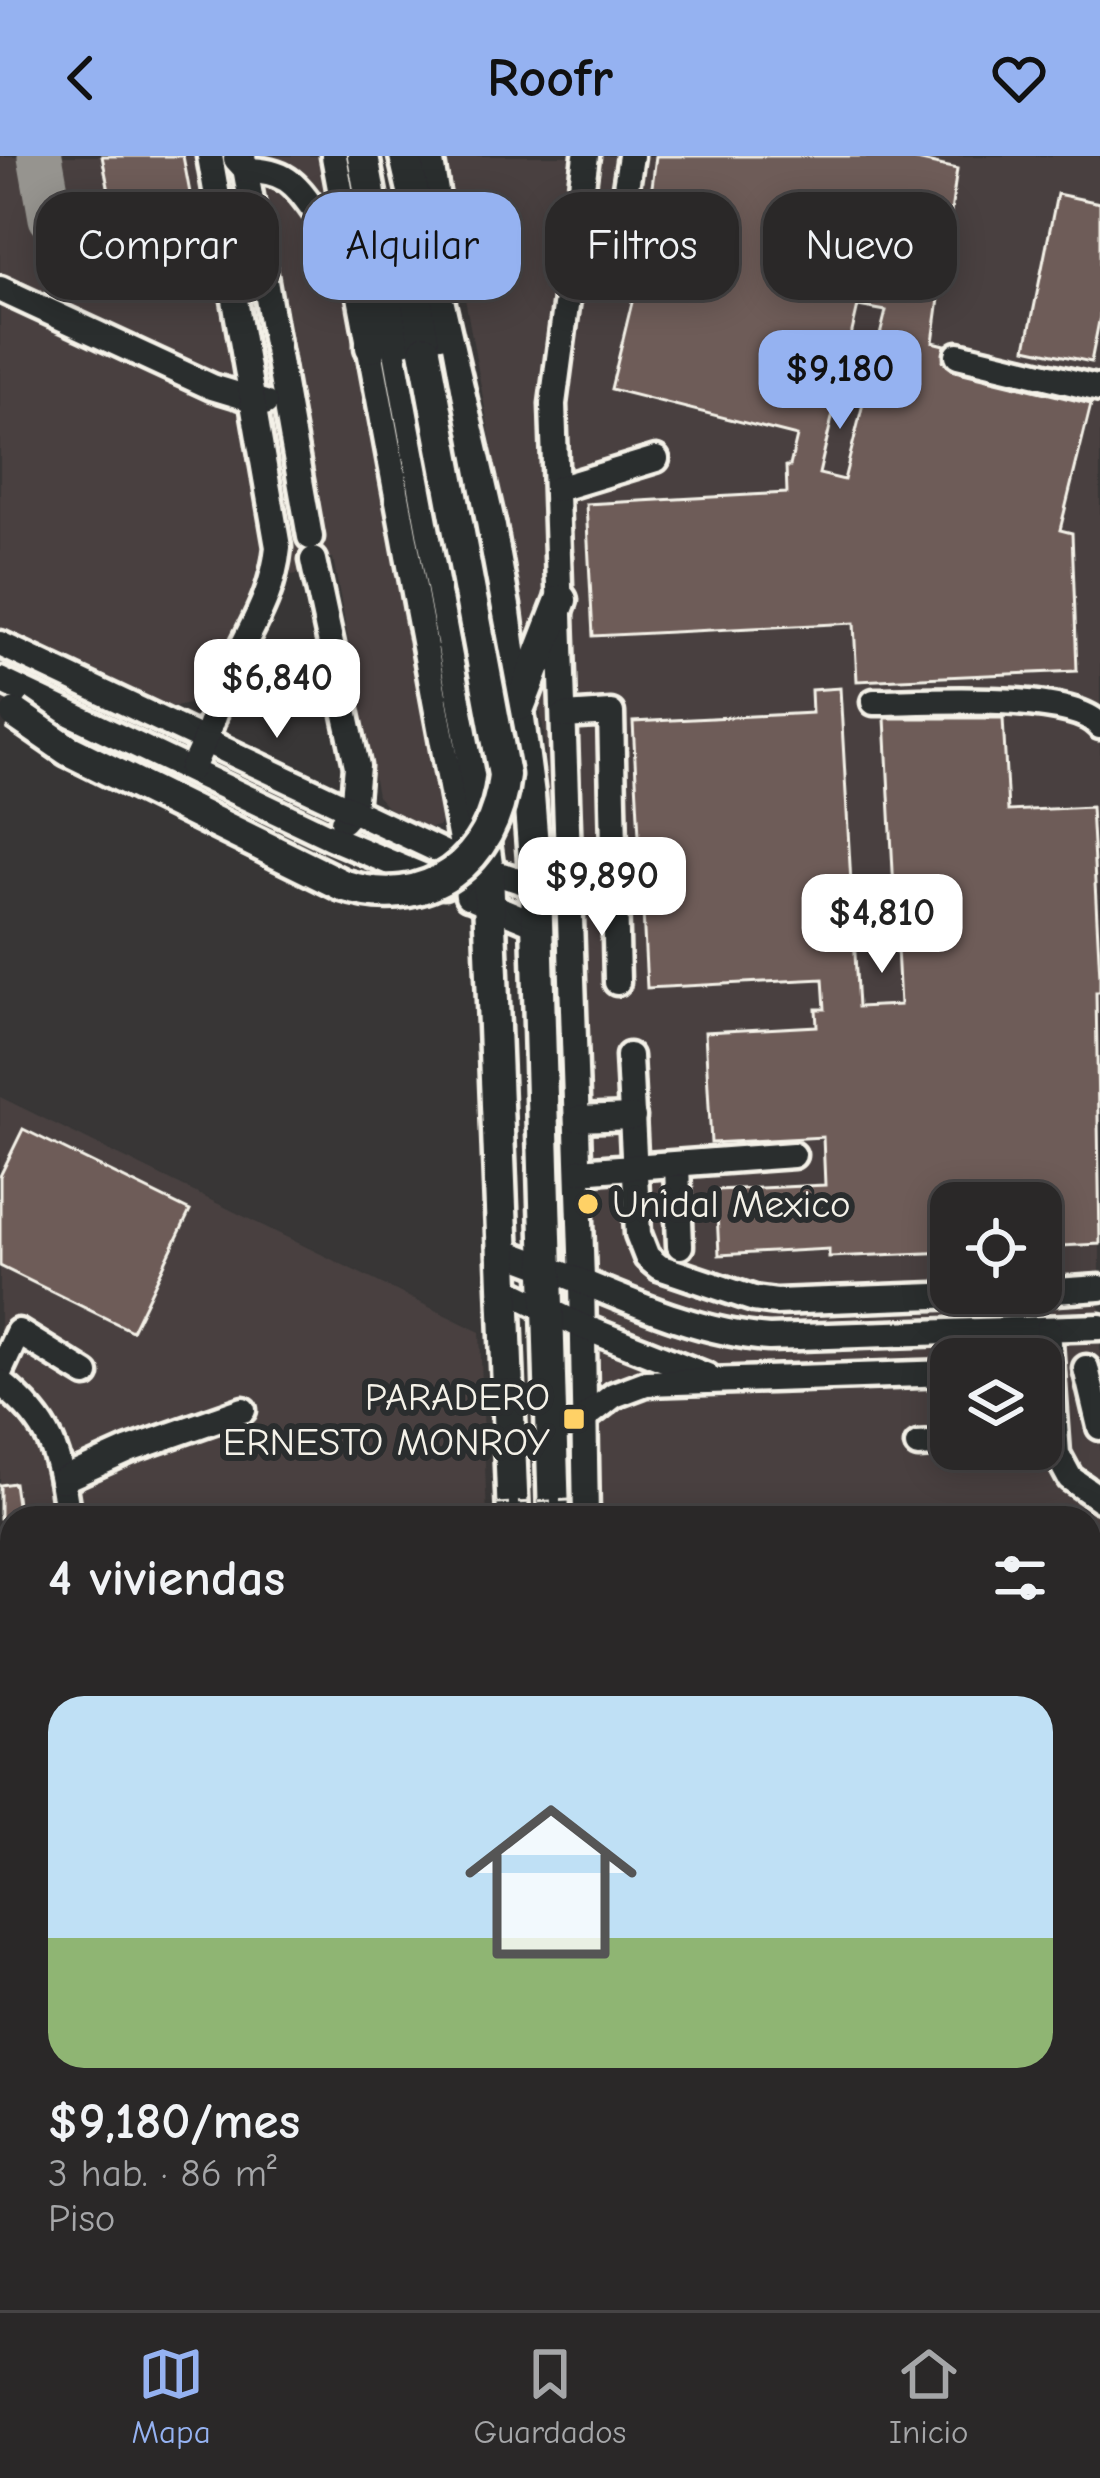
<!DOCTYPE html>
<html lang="es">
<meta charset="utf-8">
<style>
:root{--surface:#2a2828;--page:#323030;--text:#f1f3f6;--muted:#a5a6a8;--line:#464445;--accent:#95b2f1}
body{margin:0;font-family:"Comic Neue",sans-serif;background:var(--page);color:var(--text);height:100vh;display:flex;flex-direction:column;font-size:45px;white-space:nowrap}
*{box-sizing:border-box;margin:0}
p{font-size:39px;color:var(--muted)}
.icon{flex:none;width:66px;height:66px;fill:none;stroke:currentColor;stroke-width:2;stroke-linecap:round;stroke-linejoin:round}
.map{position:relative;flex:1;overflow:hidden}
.details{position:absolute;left:0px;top:1350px;width:1101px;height:804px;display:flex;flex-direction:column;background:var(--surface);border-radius:36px 36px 0 0;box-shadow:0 6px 30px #0003,0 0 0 3px var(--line)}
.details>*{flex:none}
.hud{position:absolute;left:36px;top:36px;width:1029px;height:108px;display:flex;gap:24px}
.fabs{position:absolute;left:930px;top:1026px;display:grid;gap:24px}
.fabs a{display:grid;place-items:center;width:132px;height:132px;border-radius:24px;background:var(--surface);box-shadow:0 6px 30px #0003,0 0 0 3px var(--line);font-size:60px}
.price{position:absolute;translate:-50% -102px;padding:0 27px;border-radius:24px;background:#fff;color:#222;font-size:39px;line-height:78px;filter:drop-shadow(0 3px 6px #0008)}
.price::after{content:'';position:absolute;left:50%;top:72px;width:36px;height:27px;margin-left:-18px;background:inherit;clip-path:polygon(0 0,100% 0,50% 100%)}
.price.active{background:var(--accent);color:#111}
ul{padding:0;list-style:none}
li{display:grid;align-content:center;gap:24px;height:636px;padding:0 48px}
li span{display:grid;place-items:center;height:372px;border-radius:36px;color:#555}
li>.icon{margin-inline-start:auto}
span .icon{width:216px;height:216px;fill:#fffc;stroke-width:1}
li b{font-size:51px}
h2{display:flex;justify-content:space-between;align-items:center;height:144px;padding:0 48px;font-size:51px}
.chip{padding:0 42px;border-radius:36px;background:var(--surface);box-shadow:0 6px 30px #0003,0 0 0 3px var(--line);font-size:42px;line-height:108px}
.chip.active{background:var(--accent);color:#111}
header{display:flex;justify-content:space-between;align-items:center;height:156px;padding:0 48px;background:var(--accent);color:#111;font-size:54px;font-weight:600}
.tabs{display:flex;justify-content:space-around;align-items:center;height:168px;border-top:3px solid var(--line);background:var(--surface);font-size:33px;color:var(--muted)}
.tabs a{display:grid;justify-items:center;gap:6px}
.tabs .active{color:var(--accent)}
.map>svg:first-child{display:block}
.built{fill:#484140;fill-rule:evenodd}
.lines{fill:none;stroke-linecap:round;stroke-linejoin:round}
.taxiway{stroke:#96948f;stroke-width:45}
.building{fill:#6e5c58;stroke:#f4f1e8;stroke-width:3;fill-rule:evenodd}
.minor-casing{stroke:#f4f1e8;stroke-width:33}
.major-casing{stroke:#f4f1e8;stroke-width:39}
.minor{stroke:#2a2d2e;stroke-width:24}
.major{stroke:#2a2d2e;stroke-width:30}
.major-bridge-casing{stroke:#f4f1e8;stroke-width:39;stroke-linecap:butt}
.path-bridge{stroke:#f4f1e8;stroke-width:3;stroke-dasharray:12 9;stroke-linecap:butt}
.major-bridge{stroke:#2a2d2e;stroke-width:30}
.poi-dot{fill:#ffd166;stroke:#2a2d2e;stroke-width:4.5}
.labels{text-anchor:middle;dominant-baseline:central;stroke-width:12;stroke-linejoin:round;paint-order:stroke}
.poi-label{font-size:39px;fill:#f4f1e8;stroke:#2a2d2e;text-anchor:start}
</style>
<header><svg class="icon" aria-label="back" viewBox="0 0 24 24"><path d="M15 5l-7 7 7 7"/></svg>Roofr<svg class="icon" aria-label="heart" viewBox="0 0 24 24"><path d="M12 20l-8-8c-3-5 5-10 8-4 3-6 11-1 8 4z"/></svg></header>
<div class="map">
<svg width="1100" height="2154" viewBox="0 0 1100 2154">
<rect width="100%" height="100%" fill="#383636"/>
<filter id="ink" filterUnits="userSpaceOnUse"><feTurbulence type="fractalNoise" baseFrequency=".00833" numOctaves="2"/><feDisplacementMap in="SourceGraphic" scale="24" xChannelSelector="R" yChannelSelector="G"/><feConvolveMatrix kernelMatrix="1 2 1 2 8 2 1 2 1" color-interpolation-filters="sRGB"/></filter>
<g filter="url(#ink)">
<!-- built -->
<g class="built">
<path d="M0 0H329L444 659 439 670 418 674 402 667 377 640 333 402 303 406 304 417 291 419 289 408 268 410 216 531 194 547 175 551 152 546 0 475Z"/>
<path d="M439 0H1100V2154H1077L1071 2142H1089V1362H585L544 576ZM951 1047H1041V1137H951ZM951 1203H1041V1293H951Z"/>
<path d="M0 941 480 1176 487 1362H12V2138L0 2140Z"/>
</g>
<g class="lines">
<!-- taxiway -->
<path class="taxiway" d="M40 0 51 62"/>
</g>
<!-- building -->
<g class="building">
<path d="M102 0H183L206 122 133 136 115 40H110Z"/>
<path d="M656 0H899L957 13 933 186 945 189 943 205 954 215 1091 248 1060 374 1072 377 1077 515 857 525 854 467 593 480 586 348 787 337 786 310H790L797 280 611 233 641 109 690 122 695 81 647 69ZM858 150 886 155 844 324 819 318Z"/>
<path d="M1057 38 1100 47V160L1091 206 1026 192Z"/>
<path d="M840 532 858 851 900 849 885 562H1003L1008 655 1091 651 1100 821V836H1096L1100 1088 1041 1091V1047H951V1096L829 1101V1093L719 1099 716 1034 825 1029 823 981 711 987 705 876 817 870 816 853H825L823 823 647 832 633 566 812 557 811 534Z"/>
<path d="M23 973 190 1055 132 1175 0 1110V1020Z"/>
<path d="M14 1327 19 1362H0V1329Z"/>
</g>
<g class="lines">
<!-- minor casing -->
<g class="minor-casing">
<g id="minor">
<path d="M243 0 310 381"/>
<path d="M334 0 462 690 468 740"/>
<path d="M430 0 442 71 441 125"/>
<path d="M586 0 553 248 582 1125 586 1362"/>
<path d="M236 3 246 14C291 14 297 32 323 66"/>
<path d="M575 83 608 88 618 81 631 0"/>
<path d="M0 133 212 231 265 247"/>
<path d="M958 199 1100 233"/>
<path d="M557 333 656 303"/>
<path d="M313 404 357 610 353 654 343 665"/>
<path d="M0 488 465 707 536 730"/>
<path d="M0 524 330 681 444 729"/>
<path d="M874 546C921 546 1072 535 1100 570"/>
<path d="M564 560 611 557 617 826"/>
<path d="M191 613C206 587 212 561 223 533 243 481 272 449 278 391L210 0"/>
<path d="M476 743 536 768"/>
<path d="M629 900 638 1078 647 1101 659 1111 754 1143 776 1146 1014 1137"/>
<path d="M577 963 633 961"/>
<path d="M677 1010 680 1090"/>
<path d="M579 1015 793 999"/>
<path d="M502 1095C590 1124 675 1175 769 1182L1100 1171"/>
<path d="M502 1131 581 1170 707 1220"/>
<path d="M1041 1136 1100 1132"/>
<path d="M1048 1173 1057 1298 1070 1322 1100 1343"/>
<path d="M1086 1212 1100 1271"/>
<path d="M0 1215 18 1176 86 1218"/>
<path d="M0 1226C54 1271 58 1294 68 1362"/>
<path d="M582 1264 614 1239 646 1227 951 1217"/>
<path d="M918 1289 951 1287"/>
<path d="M62 1324 129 1294 243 1254"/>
<path d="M1089 1402 1100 1409"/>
<path d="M0 1796 12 1795"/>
<path d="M0 1826 12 1824"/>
<path d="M1089 2034H1100"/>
<path d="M1089 2102 1100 2109"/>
<path d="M0 2140 12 2139"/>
<path d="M253 2154 254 2142"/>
<path d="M983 2154 991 2142"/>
</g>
</g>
<!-- major casing -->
<g class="major-casing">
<g id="major">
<path d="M363 0 470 583 488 716 513 1362"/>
<path d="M405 0 490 371 505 456 529 639 536 730 554 1362"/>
<path d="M411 111 425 194"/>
<path d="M371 191V119"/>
<path d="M520 549 561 444"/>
<path d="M544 2142V2154"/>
<path d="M579 2142 580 2154"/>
<path d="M1022 2142 1032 2154"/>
</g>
</g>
<!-- minor -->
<use href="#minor" class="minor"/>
<!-- major -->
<use href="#major" class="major"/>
<!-- major-bridge casing -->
<g class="major-bridge-casing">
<path id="major-bridge" d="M16 558 68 594 342 729C427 757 495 706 504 619L425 194"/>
</g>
<!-- path-bridge -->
<path class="path-bridge" d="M497 1348 570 1344"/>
<!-- major-bridge -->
<use href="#major-bridge" class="major-bridge"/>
</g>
</g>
<!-- markers -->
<g class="poi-dot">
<circle cx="588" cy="1048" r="12"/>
<rect x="562" y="1251" width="24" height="24" rx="6"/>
</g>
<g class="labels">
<!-- poi labels -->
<g class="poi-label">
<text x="612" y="1048">Unidal Mexico</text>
<text x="550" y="1241" text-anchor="end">PARADERO<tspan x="550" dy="45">ERNESTO MONROY</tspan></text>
</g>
</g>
</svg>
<div class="fabs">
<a><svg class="icon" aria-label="locate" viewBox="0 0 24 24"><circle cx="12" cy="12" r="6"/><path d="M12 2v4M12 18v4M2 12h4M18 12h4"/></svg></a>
<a><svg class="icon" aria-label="layers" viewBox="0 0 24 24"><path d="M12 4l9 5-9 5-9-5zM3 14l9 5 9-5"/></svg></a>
</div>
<b class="price active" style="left:840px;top:276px">$9,180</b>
<b class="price" style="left:277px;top:585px">$6,840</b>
<b class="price" style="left:602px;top:783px">$9,890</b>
<b class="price" style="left:882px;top:820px">$4,810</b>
<div class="hud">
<a class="chip">Comprar</a>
<a class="chip active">Alquilar</a>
<a class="chip">Filtros</a>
<a class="chip">Nuevo</a>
</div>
<section class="details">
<h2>4 viviendas<svg class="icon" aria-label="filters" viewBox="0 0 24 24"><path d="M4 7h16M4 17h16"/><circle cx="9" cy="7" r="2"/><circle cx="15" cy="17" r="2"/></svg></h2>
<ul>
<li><span style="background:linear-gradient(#bfe0f5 65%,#8fb573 0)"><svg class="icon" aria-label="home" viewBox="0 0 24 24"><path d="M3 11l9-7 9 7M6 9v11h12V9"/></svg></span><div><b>$9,180/mes</b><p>3 hab. · 86 m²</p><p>Piso</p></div></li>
</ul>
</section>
</div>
<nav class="tabs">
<a class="active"><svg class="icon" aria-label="map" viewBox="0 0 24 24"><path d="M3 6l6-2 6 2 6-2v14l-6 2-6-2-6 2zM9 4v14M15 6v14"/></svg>Mapa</a>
<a><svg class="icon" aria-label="saved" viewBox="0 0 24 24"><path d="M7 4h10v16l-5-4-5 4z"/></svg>Guardados</a>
<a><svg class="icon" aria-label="home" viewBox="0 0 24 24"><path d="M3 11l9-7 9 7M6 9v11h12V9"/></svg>Inicio</a>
</nav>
